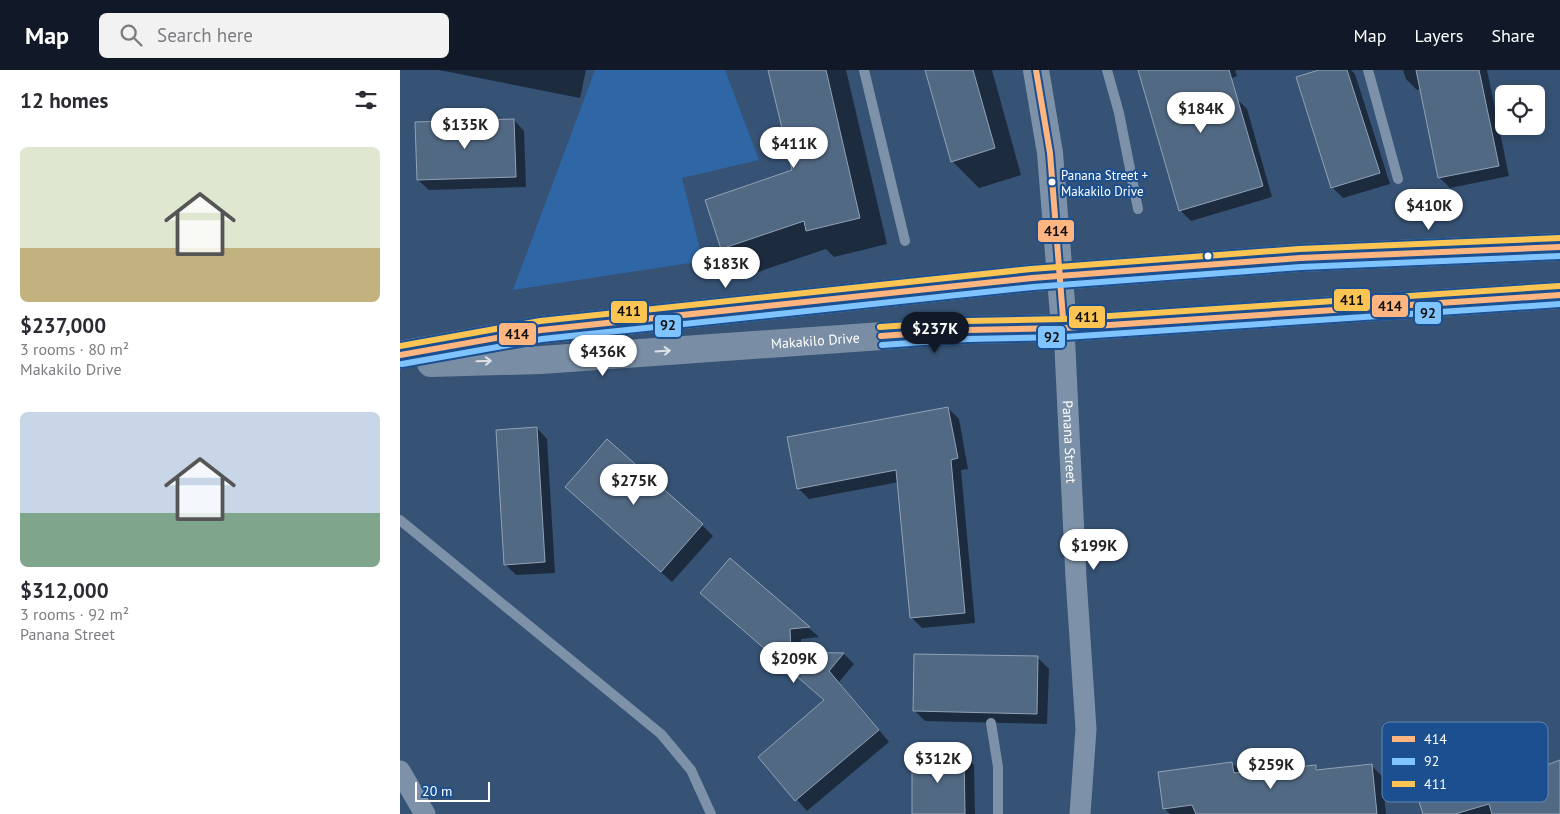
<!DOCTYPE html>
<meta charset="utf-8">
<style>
:root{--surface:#fff;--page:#f2f2f3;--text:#2b2b33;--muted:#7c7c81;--accent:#111827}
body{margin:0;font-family:"PT Sans",sans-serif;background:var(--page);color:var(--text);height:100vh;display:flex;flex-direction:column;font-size:19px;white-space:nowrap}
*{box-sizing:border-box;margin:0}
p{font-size:16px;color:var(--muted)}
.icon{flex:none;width:28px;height:28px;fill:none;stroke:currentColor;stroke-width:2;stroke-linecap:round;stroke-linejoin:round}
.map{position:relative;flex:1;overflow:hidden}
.side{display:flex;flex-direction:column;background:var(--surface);width:400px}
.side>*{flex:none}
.tools{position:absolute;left:1095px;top:15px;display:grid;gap:10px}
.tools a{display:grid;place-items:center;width:50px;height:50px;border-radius:8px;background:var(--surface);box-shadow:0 2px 8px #0003;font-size:25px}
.scale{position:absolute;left:15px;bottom:12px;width:75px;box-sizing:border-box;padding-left:5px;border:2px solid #fff;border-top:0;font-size:14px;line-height:18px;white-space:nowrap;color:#fff;-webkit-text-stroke:4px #1b4f8f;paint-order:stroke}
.price{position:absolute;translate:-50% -42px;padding:0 11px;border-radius:18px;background:#fff;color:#222;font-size:16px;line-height:32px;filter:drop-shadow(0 1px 2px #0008)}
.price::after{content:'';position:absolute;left:50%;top:30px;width:15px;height:11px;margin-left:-8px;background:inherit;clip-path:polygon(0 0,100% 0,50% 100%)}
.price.current{background:var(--accent);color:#fff}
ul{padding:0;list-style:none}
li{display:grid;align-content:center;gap:10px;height:265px;padding:0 20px}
li span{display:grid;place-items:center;height:155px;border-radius:8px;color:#555}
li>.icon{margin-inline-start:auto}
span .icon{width:90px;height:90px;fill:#fffc;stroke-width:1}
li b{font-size:21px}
h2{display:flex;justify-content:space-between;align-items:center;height:60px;padding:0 20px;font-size:21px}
header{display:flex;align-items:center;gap:30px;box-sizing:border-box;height:70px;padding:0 25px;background:var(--accent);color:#fff}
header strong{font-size:24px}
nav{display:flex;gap:28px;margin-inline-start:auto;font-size:18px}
.search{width:350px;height:45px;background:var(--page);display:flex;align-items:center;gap:12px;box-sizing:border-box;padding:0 18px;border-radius:8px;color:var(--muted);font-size:19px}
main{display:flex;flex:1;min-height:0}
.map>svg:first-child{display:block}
.green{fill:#2f66a5}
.shadow{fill:#0007}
.building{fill:#526984;stroke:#92a2b6}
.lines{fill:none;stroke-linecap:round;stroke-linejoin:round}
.service{stroke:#7d92a8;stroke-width:10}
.minor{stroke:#7d92a8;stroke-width:21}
.tertiary{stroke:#7d92a8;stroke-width:26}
.secondary{stroke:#798da4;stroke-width:28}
.bus-1-casing{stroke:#1b4f8f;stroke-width:10}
.bus-2-casing{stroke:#1b4f8f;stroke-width:10}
.bus-3-casing{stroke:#1b4f8f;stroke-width:10}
.bus-1{stroke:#ffb580;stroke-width:6}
.bus-2{stroke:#80c4ff;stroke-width:6}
.bus-3{stroke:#fcc553;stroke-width:6}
.oneway{stroke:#dee2e8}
.bus-dot{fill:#fff;stroke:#1b4f8f;stroke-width:2}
.labels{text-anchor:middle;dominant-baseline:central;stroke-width:4.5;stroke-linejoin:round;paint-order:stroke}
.bus-label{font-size:13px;fill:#fff;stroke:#1b4f8f;text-anchor:start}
.street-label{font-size:14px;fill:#fff;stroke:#1b4f8f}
.key{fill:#1b4f8f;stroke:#5f84b1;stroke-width:1}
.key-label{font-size:14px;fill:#fff}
.line-badge{stroke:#1b4f8f;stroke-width:2}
.pale-badge-label{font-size:14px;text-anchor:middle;font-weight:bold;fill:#111}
</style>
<header>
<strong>Map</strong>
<div class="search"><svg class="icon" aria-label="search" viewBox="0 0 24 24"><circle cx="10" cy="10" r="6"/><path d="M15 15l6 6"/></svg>Search here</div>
<nav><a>Map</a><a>Layers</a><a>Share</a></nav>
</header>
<main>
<section class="side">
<h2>12 homes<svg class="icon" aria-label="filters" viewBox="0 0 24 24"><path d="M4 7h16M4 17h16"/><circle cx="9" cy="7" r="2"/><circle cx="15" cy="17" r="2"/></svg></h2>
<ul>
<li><span style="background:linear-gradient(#dfe7d0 65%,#c2b280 0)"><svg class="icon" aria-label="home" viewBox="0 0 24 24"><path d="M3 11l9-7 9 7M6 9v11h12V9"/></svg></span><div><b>$237,000</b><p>3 rooms · 80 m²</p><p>Makakilo Drive</p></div></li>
<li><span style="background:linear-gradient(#c9d6e8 65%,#7fa58c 0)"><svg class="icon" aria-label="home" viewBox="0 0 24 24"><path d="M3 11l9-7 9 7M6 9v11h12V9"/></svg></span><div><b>$312,000</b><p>3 rooms · 92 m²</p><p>Panana Street</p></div></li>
</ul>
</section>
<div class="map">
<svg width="1160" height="744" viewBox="0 0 1160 744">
<rect width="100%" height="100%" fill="#365274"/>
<!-- green -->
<path class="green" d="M195 0H325L359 90 282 108 303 191 113 220Z"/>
<!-- shadow -->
<g class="shadow">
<path d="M39 0H186L180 28Z"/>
<path d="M370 0H446L487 174 434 187 426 179 349 205 322 178 393 101Z"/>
<path d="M526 0H592L621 105 579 118 552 91Z"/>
<path d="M739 0H835L837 6 791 24 836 28 847 39 872 127 791 151 780 140Z"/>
<path d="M923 0H951L955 4 990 114 943 128 932 117Z"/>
<path d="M1003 0H1087L1109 106 1050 118 1039 107 1020 19 1017 20 1006 9Z"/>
<path d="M114 50 124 61 126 117 29 120 18 110Z"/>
<path d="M548 338 559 349 568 399 561 400 575 553 522 558 511 547 499 412 409 429 398 418Z"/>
<path d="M137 358 147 369 155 503 116 505 105 494Z"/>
<path d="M178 428 302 455 313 466 272 512Z"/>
<path d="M330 490 419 567 401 569V583L444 584 454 594 439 612 489 672 407 741 360 687 425 631 301 523Z"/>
<path d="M638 588 649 599 647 654 525 651 514 640Z"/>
<path d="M563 684 574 695 575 744H513Z"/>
<path d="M1160 692V744H1024L1055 702 1067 716 1116 699 1123 705Z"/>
<path d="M832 693 842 703 915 696 920 701 971 695 982 706 986 744H770L765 739Z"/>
</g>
<!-- building -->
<g class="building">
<path d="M368 0H426L460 148 406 161 404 151 321 179 305 130 392 100Z"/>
<path d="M525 0H573L595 78 551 92Z"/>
<path d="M738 0H829L863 116 779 141Z"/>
<path d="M919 0H947L980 103 931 118 896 7Z"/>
<path d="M1016 0H1079L1099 96 1038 108Z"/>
<path d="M114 49 116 107 17 110 15 52Z"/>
<path d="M548 337 558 388 551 390 565 543 510 548 496 400 397 419 387 367Z"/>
<path d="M137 357 145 492 104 495 96 360Z"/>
<path d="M207 369 303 454 261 502 165 417Z"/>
<path d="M330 488 410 557 390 559 391 582 444 583 429 601 479 660 395 731 358 687 424 630 300 523Z"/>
<path d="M514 584 638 586 637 644 513 641Z"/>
<path d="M564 683 565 744H512V684Z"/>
<path d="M1160 690V744H1092L1089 734 1055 744H1023L1013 714 1055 700 1061 717 1117 698 1119 705Z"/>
<path d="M832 692 834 703 916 695V700L972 694 977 744H796L792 735 763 739 758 702Z"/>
</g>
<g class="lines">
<!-- service -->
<g class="service">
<path d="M464 0 505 171"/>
<path d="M707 0 719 43 738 139"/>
<path d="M968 0 998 109"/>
<path d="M0 450 261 664 291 700 311 744"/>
<path d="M591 653 598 697V744"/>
</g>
<!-- minor -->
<g class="minor">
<path id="s1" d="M664 258 676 508 686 659 680 744"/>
<path d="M0 701 25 744"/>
</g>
<!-- tertiary -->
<path class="tertiary" d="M636 0 650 83 664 258"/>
<!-- secondary -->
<g class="secondary">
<path d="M0 285 141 260 632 208 900 188 1160 177"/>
<path id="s2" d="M31 293 141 290 567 260 664 258 1160 225"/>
</g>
<!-- bus-1 casing -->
<g class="bus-1-casing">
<g id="bus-1">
<path d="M636 0 650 83 663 248"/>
<path d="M481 266 567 260 664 258 1160 225"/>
<path d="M0 285 141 260 632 208 900 188 1160 177"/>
</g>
</g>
<!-- bus-2 casing -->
<g class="bus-2-casing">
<g id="bus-2">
<path d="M482 275 567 269 665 267 1160 234"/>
<path d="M2 294 142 269 633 217 901 197 1160 186"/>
</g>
</g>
<!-- bus-3 casing -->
<g class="bus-3-casing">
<g id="bus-3">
<path d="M480 257 567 251 664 249 1159 216"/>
<path d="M0 276 140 251 631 199 899 179 1160 168"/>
</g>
</g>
<!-- bus-1 -->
<use href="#bus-1" class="bus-1"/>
<!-- bus-2 -->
<use href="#bus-2" class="bus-2"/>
<!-- bus-3 -->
<use href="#bus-3" class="bus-3"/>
</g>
<!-- one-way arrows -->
<defs><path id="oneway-shaft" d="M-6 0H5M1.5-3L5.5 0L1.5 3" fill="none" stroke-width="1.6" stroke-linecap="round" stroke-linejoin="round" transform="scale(1.25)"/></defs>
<g class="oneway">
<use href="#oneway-shaft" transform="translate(263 281) rotate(-4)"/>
<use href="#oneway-shaft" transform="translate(84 291) rotate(-2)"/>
</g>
<!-- markers -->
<g class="bus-dot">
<circle cx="652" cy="112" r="4.5"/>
<circle cx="808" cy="186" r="4.5"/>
</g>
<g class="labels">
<!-- bus labels -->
<g class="bus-label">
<text x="661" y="105">Panana Street +<tspan x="661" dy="16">Makakilo Drive</tspan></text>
</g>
<!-- street labels -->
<g class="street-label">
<text stroke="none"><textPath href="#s2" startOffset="385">Makakilo Drive</textPath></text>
<text stroke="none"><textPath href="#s1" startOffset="114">Panana Street</textPath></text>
</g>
</g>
<!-- legend -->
<rect x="982" y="652" width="166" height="80" rx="8" class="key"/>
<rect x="992" y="666" width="23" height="6" fill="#ffb580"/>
<rect x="992" y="688" width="23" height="7" fill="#80c4ff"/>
<rect x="992" y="711" width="23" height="6" fill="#fcc553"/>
<g class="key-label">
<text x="1024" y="674">414</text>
<text x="1024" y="696">92</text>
<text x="1024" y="719">411</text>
</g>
<g class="line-badge">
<rect x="637" y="149" width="38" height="24" rx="5" fill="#ffb580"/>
<rect x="933" y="218" width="38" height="24" rx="5" fill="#fcc553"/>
<rect x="971" y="224" width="38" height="24" rx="5" fill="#ffb580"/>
<rect x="210" y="230" width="38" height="24" rx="5" fill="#fcc553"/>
<rect x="1014" y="231" width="28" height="24" rx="5" fill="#80c4ff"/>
<rect x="668" y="235" width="38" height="24" rx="5" fill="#fcc553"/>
<rect x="254" y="244" width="28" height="24" rx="5" fill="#80c4ff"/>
<rect x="98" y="252" width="39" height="24" rx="5" fill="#ffb580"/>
<rect x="637" y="255" width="29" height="24" rx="5" fill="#80c4ff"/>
</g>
<g class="pale-badge-label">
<text x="656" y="166">414</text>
<text x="952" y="235">411</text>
<text x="990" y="241">414</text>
<text x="229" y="246">411</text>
<text x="1028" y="248">92</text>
<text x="687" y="252">411</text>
<text x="268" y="260">92</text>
<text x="117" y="269">414</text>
<text x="652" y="272">92</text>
</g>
</svg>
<div class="tools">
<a><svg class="icon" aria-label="locate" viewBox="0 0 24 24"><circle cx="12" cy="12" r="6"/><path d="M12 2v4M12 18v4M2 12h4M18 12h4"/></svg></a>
</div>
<div class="scale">20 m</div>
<b class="price" style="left:801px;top:64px">$184K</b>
<b class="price" style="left:65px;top:80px">$135K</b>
<b class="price" style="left:394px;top:99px">$411K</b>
<b class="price" style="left:1029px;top:161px">$410K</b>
<b class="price" style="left:326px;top:219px">$183K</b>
<b class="price current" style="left:535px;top:284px">$237K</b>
<b class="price" style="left:203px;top:307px">$436K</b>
<b class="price" style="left:234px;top:436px">$275K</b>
<b class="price" style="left:694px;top:501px">$199K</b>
<b class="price" style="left:394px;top:614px">$209K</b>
<b class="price" style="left:538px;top:714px">$312K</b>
<b class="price" style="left:871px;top:720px">$259K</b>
</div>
</main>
